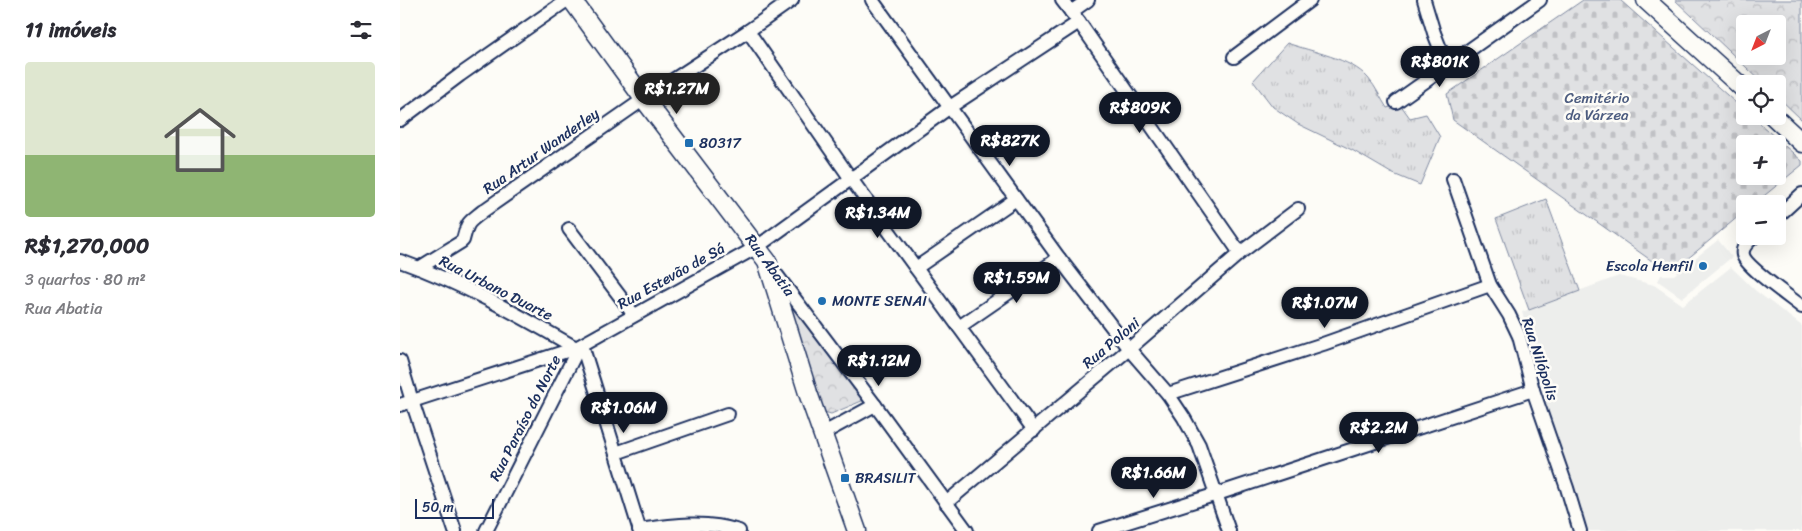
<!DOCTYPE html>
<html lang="pt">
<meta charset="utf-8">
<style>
:root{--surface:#fff;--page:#f2f2f3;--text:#2b2b33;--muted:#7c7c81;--accent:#111827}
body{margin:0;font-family:Sriracha,sans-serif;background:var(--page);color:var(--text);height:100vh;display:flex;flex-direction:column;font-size:19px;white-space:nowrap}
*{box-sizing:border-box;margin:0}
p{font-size:16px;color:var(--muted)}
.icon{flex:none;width:28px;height:28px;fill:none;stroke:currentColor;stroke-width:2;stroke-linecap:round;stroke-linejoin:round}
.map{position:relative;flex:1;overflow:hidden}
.drawer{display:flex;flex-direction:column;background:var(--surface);width:400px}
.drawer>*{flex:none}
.needle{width:32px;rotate:222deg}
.fabs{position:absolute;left:1336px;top:15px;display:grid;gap:10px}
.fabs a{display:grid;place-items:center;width:50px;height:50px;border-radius:5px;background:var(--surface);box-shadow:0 5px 20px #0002;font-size:25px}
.scale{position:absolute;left:15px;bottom:12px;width:79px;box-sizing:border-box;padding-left:5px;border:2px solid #1b2f5e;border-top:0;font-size:14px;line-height:18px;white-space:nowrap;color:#1b2f5e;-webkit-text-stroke:4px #fdfcf7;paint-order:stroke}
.price{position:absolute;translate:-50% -42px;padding:0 11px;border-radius:18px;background:var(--accent);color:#fff;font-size:16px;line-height:32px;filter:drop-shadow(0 1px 2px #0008)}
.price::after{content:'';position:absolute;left:50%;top:30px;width:15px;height:11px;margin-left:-8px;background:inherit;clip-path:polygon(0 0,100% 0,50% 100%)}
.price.current{background:#222;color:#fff}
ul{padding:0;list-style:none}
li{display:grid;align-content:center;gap:10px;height:265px;padding:0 25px}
li span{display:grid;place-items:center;height:155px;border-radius:5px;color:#555}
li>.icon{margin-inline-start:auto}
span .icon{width:90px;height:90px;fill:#fffc;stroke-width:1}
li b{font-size:21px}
h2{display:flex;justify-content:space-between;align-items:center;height:60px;padding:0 25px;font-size:21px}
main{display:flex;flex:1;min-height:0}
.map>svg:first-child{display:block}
.built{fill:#edeeec}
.grass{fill:url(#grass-tufts);stroke:#7e88a0}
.cemetery{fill:url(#cemetery-stones);stroke:#7e88a0;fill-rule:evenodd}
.park{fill:url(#park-crowns);stroke:#7e88a0;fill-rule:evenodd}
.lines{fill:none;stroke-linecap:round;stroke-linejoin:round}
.street-casing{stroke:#1b2f5e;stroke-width:16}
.secondary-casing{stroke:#1b2f5e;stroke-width:21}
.street{stroke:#fdfcf7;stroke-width:12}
.secondary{stroke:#fdfcf7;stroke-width:18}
.poi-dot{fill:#1f6fb2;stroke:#fdfcf7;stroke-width:2}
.labels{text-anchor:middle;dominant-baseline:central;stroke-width:5;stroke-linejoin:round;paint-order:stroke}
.park-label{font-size:15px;fill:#4c5c7f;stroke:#fdfcf7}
.poi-label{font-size:15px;fill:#1b2f5e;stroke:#fdfcf7;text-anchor:start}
.street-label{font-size:15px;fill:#1b2f5e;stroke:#fdfcf7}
</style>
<main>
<section class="drawer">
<h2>11 imóveis<svg class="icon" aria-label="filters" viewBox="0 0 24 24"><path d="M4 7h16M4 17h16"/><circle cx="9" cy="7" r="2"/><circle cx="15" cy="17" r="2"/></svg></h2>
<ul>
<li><span style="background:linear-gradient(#dfe7d0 60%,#8fb573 0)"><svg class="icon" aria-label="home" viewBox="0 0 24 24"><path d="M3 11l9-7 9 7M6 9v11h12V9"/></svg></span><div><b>R$1,270,000</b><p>3 quartos · 80 m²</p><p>Rua Abatia</p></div></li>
</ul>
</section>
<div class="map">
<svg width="1402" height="531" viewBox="0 0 1402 531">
<defs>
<pattern id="grass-tufts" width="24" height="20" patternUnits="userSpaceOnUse" patternTransform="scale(1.25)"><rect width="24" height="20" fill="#e0e1e3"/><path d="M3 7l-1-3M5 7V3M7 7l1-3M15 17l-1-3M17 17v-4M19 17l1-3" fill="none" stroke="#c0c1c5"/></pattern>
<pattern id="cemetery-stones" width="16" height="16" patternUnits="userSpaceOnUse" patternTransform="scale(1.25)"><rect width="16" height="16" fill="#e0e1e3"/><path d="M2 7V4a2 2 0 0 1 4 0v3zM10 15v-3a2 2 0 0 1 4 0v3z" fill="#c0c1c5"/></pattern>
<pattern id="park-crowns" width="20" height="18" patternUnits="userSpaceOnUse" patternTransform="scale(1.25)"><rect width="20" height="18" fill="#e0e1e3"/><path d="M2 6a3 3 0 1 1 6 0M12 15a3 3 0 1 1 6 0" fill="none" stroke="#c0c1c5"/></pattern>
</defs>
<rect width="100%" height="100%" fill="#fdfcf7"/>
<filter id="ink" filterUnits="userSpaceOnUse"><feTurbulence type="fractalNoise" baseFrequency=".02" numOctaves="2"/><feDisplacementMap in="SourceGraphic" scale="10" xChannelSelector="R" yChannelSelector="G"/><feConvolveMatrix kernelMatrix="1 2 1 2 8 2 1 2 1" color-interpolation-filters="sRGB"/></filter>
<g filter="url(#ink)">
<!-- built -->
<g class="built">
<path d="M1318 240 1332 257 1282 298 1258 281 1261 275H1274Z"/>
<path d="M1331 267 1356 291 1402 326V531H1178L1122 312 1219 276 1254 285 1283 305Z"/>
</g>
<!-- grass -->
<g class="grass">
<path d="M887 43C912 52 951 58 968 78 976 87 981 99 987 108L1000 104 1010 118 1026 114 1040 137 1020 185 991 173 952 150 898 124 873 107 853 81Z"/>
<path d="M1146 199 1180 291 1129 310 1096 219Z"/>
</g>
<!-- cemetery -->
<path class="cemetery" d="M1183 0H1220L1345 111V116H1351L1402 161V165L1354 204H1345V211L1274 270 1259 266 1053 120 1047 94ZM1345 144H1378V176H1345Z"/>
<!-- park -->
<g class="park">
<path d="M1275 0H1402V120L1378 97V84H1364ZM1345 24H1378V56H1345Z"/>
<path d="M382 290 464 400 431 414 424 412Z"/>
</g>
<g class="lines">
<!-- street casing -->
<g class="street-casing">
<g id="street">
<path d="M472 0 659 258 729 349 768 394 784 418 799 445 829 531"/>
<path d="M662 0 679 22 840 253"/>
<path d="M1024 0 1034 33 1047 66"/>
<path d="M671 12 688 0"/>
<path d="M348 31 451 179 634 430"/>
<path d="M834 57 910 0"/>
<path d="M996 102 1140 0"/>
<path d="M0 120 60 75 167 0"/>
<path d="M1053 179 1090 285 1109 315 1119 336 1133 390 1167 488 1180 531"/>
<path d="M1378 216 1402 194"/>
<path d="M169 229 234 315"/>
<path d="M1355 236C1349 241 1341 247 1343 255 1345 266 1391 298 1402 307"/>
<path d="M0 261C62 283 119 315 176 348"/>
<path d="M19 268 61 242 63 240C68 221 67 224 83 211L244 99 348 31 392 0"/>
<path d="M516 268 616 199"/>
<path d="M373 270 475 405 567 531"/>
<path d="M559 327 659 258"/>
<path d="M182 345 240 531"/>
<path d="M0 361 12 401 55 531"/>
<path d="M768 394 923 344 1090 285"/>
<path d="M0 405 176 348 357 247 550 107 679 22"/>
<path d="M422 434 475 405"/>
<path d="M216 453 328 414"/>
<path d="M546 503 729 349 840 253 898 209"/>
<path d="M239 530C273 525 306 520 339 531"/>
<path d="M86 531 179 347"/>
<path d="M699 531 817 494 1133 390"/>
</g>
</g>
<!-- secondary casing -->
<g class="secondary-casing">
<g id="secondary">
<path d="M172 0 244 99 367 261 408 393 457 531"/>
<path d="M1246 0 1345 90"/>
<path d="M1373 116 1402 143"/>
</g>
</g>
<!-- street -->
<use href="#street" class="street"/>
<!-- secondary -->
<use href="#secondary" class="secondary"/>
</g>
</g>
<!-- markers -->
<g class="poi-dot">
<rect x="284" y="138" width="10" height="10" rx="2.5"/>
<circle cx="1303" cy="266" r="5"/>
<circle cx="422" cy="301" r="5"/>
<rect x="440" y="473" width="10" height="10" rx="2.5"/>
</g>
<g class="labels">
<!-- park labels -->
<g class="park-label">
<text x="1197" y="98">Cemitério<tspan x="1197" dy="17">da Várzea</tspan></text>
</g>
<!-- poi labels -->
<g class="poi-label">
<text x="299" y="143">80317</text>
<text x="1293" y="266" text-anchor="end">Escola Henfil</text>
<text x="432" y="301">MONTE SENAI</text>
<text x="455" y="478">BRASILIT</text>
</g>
<!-- street labels -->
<g class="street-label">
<text transform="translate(141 151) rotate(-35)">Rua Artur Wanderley</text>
<text transform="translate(370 265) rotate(54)">Rua Abatia</text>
<text transform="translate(271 276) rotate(-29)">Rua Estevão de Sá</text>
<text transform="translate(96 288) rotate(27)">Rua Urbano Duarte</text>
<text transform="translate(711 343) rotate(-40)">Rua Poloni</text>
<text transform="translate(1140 359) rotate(72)">Rua Nilópolis</text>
<text transform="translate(125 418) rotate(-63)">Rua Paraíso do Norte</text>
</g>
</g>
</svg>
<div class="fabs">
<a><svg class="needle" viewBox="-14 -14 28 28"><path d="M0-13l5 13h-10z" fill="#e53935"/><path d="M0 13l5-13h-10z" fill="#7c7c81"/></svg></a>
<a><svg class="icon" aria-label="locate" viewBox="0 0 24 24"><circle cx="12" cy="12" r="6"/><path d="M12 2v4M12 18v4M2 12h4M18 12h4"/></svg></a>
<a>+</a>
<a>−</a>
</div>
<div class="scale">50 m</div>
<b class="price" style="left:1040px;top:88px">R$801K</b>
<b class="price current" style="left:277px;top:115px">R$1.27M</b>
<b class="price" style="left:740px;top:134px">R$809K</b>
<b class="price" style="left:610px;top:167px">R$827K</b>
<b class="price" style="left:478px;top:239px">R$1.34M</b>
<b class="price" style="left:617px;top:304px">R$1.59M</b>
<b class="price" style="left:925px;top:329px">R$1.07M</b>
<b class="price" style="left:479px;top:387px">R$1.12M</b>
<b class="price" style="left:224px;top:434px">R$1.06M</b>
<b class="price" style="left:979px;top:454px">R$2.2M</b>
<b class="price" style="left:754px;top:499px">R$1.66M</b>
</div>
</main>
